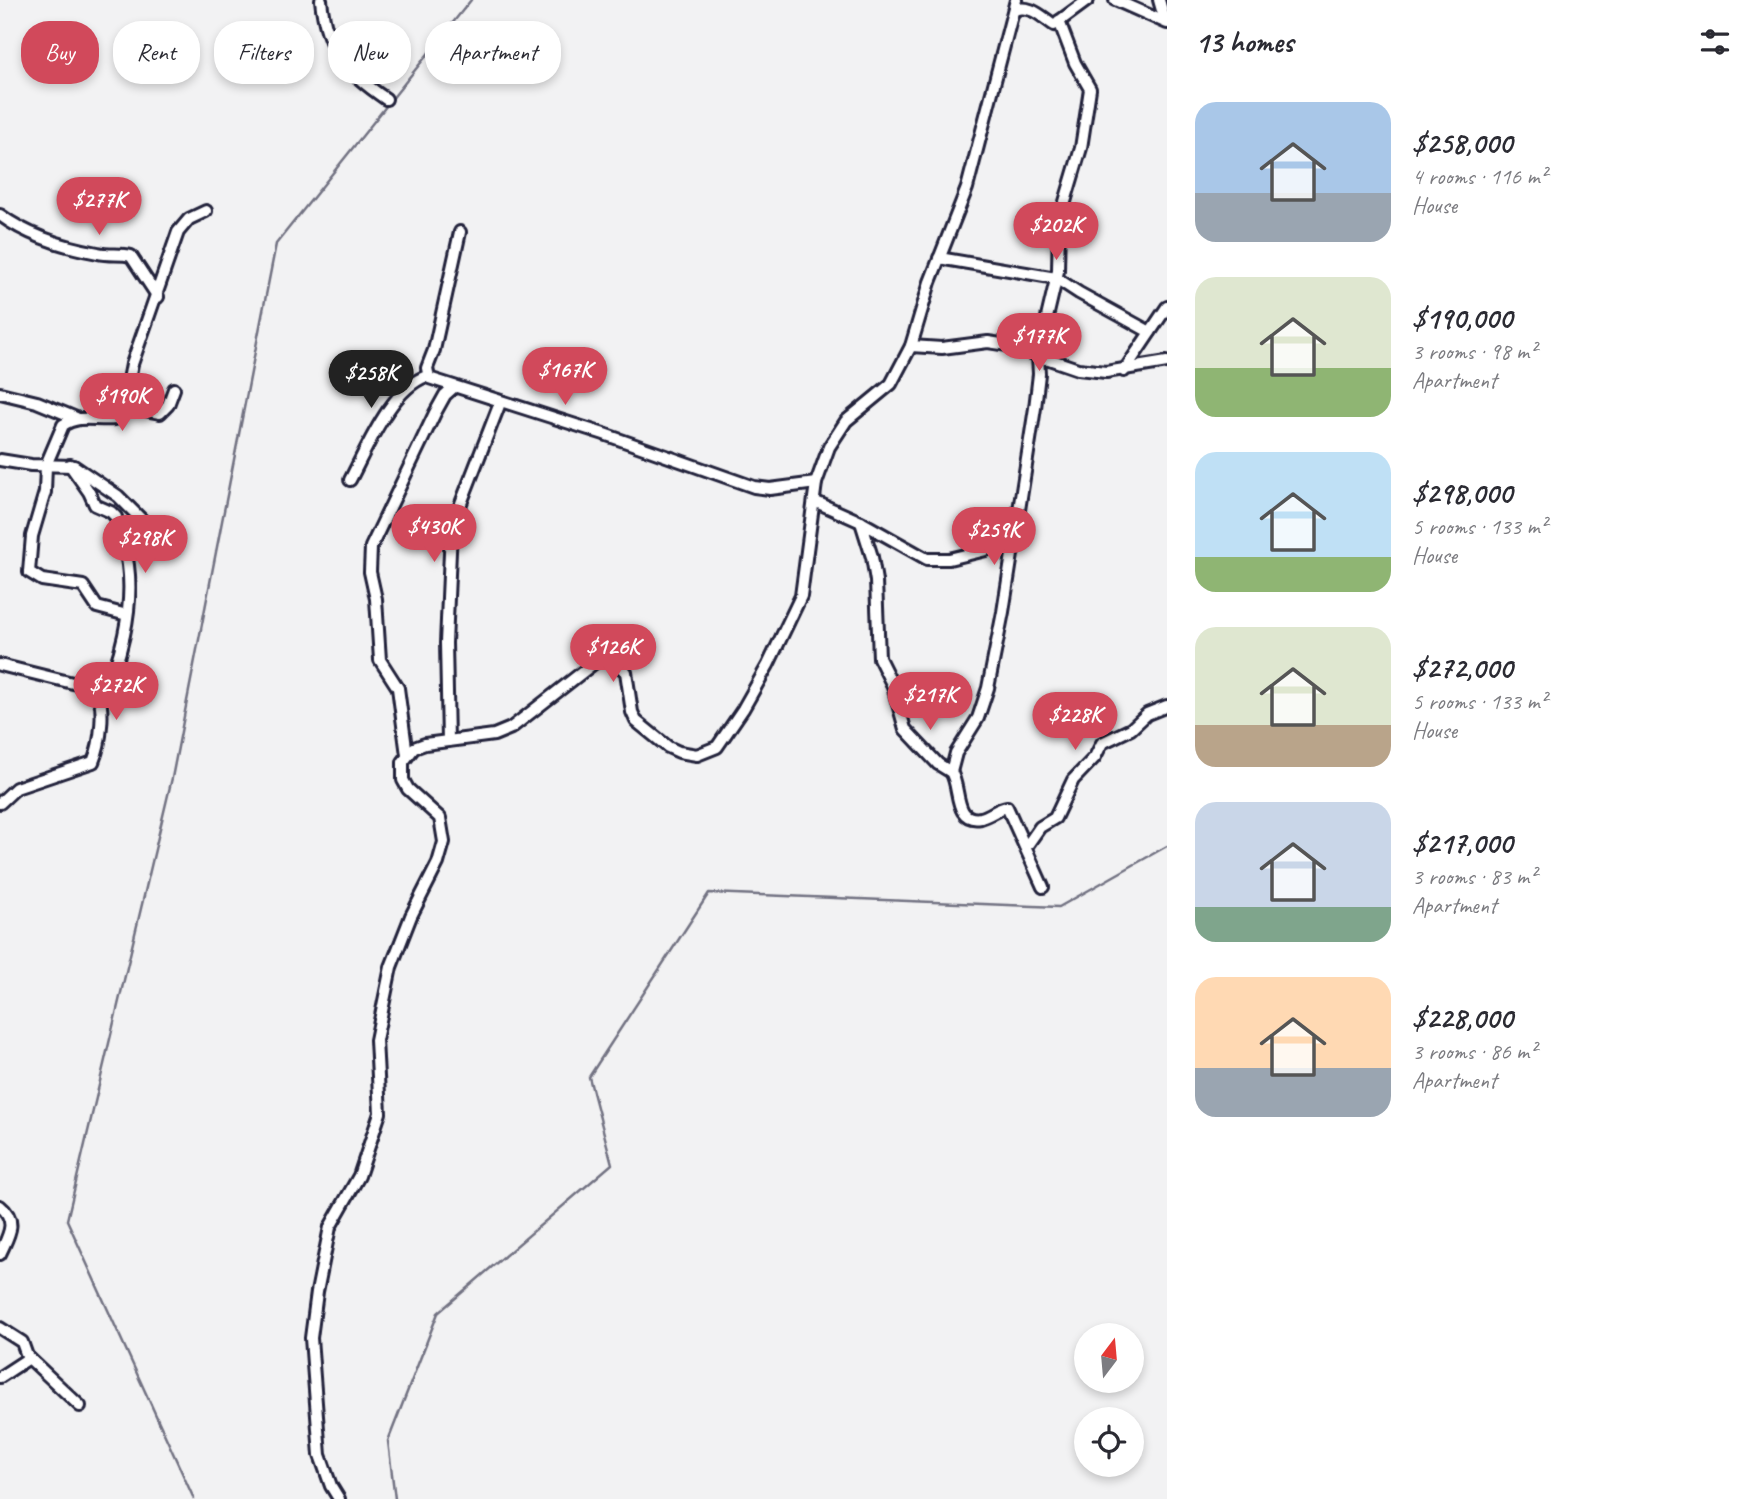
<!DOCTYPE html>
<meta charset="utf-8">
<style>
:root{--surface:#fff;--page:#f2f2f3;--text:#2b2b33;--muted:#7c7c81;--accent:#d1495b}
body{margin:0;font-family:Caveat,sans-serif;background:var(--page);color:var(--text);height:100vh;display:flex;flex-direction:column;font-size:26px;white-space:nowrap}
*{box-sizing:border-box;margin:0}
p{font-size:23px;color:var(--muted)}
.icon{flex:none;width:38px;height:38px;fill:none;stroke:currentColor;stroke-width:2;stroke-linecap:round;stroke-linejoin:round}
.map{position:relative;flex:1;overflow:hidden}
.sheet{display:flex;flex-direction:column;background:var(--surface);width:595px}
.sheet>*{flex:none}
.guide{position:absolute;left:21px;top:21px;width:665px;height:63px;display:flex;gap:14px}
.needle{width:46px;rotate:16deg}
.controls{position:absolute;left:1074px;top:1323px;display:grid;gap:14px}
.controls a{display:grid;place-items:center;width:70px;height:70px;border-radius:50%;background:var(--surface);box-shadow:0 4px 10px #0003;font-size:35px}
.price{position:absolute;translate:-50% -60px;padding:0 16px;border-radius:24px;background:var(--accent);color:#fff;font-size:23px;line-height:46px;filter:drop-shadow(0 2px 4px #0008)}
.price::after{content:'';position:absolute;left:50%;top:42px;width:21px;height:16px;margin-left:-10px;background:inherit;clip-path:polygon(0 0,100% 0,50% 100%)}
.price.active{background:#222;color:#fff}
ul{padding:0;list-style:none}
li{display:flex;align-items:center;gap:21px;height:175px;padding:0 28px}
li span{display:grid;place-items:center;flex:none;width:196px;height:140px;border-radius:21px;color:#555}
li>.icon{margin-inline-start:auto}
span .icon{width:84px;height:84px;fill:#fffc;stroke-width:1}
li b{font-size:30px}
h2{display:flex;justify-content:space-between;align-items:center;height:84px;padding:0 28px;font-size:30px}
.pill{padding:0 24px;border-radius:28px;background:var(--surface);box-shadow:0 4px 10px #0003;font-size:24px;line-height:63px}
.pill.active{background:var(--accent);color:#fff}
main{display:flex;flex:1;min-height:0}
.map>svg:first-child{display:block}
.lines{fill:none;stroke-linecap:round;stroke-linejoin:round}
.stream{stroke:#727282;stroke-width:2.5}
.minor-casing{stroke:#22223b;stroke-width:16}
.minor{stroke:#fff;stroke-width:10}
</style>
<main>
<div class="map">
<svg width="1167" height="1499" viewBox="0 0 1167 1499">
<rect width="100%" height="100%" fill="#f2f2f3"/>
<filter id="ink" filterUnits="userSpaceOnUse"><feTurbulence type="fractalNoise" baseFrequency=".0143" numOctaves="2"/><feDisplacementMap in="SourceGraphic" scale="14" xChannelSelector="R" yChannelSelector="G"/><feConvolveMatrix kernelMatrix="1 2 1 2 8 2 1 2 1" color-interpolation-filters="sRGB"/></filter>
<g filter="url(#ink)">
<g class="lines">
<!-- stream -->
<g class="stream">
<path d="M194 1499 67 1220 172 778 276 244 471 0"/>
<path d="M395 1499 388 1441 438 1313 612 1164 589 1077 709 893 1059 907 1167 846"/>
</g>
<!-- minor casing -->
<g class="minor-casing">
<g id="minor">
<path d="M321 0C326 50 346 72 386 99"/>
<path d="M1115 0 1167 23"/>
<path d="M1159 0 1165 21"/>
<path d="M1014 10C1030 4 1041 16 1054 25L1088 0"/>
<path d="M0 215C27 235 65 247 98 253 109 256 121 253 131 256L158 297"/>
<path d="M460 232 434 350 427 368 429 378 604 434 754 487 770 489 816 483"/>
<path d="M939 258 1056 278 1079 293 1150 332"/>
<path d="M911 346 942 348 988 342 1008 345 1078 369 1106 372 1167 362"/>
<path d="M1045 359V326L1058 271 1059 222 1081 148 1090 89 1075 63 1059 21"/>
<path d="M1124 371 1167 307"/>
<path d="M0 393 37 402 76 418"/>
<path d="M124 406 132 364 178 232 189 219 206 211"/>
<path d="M0 460 31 465 74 466 118 496 142 520"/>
<path d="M70 465 89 492 95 505 111 512 116 517C119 533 126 549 128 565 134 610 120 662 101 703"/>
<path d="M350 480C367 448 391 388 427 376"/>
<path d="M814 501 861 522 927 559H949L986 550 998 537 1016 527"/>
<path d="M861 522 872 557 876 581 879 658 893 686 905 729 938 764 951 772C961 787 953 823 981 818 990 816 998 808 1007 807L1043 887"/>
<path d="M127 615 97 607 83 586 42 580 29 572 32 536 45 492 46 465 63 425C80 414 95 421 115 419L124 406 160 413 168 405 174 389"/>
<path d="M0 665 93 688C108 700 100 746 93 762L16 788 0 803"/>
<path d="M448 741 446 643 451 529 500 403"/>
<path d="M407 755 398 688 380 660 376 599 370 572 371 547 435 413 445 395 454 387"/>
<path d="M951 772 956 753 978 718 988 688 1003 612 1035 408 1039 374 1038 356"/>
<path d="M1026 847 1040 827 1055 818 1073 780 1095 757 1102 743 1131 729 1147 714 1167 706"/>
<path d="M0 1206C19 1221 8 1236 0 1254"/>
<path d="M0 1328 22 1342 27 1356 80 1406"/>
<path d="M0 1377 29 1358"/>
<path d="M339 1499 331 1486 320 1455 311 1338 317 1292 330 1227 359 1176 380 1113 376 1040 391 967 411 916 438 863 444 842 440 818 408 789 403 780V762L414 748 425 744 494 735 511 728 598 660H612L626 672 632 712 636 721 668 747 679 752 697 755 717 747 743 709 768 665 801 596 816 483 829 447 846 421 891 384 911 346 930 282 967 188 1016 0"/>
</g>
</g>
<!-- minor -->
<use href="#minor" class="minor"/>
</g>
</g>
</svg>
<div class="controls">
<a><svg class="needle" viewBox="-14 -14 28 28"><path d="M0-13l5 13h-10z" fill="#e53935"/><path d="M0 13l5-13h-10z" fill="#7c7c81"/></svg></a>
<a><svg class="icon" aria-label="locate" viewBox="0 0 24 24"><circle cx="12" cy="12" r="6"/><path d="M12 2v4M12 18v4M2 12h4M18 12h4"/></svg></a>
</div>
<b class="price" style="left:99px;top:237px">$277K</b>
<b class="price" style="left:1056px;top:262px">$202K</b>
<b class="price" style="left:1039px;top:373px">$177K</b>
<b class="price" style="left:565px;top:407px">$167K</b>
<b class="price active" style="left:371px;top:410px">$258K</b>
<b class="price" style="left:122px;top:433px">$190K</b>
<b class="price" style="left:434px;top:564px">$430K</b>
<b class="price" style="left:994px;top:567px">$259K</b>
<b class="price" style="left:145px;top:575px">$298K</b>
<b class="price" style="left:613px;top:684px">$126K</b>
<b class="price" style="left:116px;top:722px">$272K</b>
<b class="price" style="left:930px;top:732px">$217K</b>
<b class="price" style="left:1075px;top:752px">$228K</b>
<div class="guide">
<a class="pill active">Buy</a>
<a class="pill">Rent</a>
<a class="pill">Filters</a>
<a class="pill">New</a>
<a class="pill">Apartment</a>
</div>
</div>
<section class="sheet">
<h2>13 homes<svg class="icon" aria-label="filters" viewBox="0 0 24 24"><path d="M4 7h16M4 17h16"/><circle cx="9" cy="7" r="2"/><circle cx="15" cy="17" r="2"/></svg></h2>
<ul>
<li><span style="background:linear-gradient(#a9c7e8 65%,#9aa5b1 0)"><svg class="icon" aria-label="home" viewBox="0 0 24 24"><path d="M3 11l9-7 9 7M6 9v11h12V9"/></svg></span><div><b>$258,000</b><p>4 rooms · 116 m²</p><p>House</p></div></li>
<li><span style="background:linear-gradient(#dfe7d0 65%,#8fb573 0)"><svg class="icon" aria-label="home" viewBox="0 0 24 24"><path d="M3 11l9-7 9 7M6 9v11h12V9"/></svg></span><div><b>$190,000</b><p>3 rooms · 98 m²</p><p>Apartment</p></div></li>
<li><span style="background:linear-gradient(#bfe0f5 75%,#8fb573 0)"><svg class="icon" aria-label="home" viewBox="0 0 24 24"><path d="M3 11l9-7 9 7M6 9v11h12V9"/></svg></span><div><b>$298,000</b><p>5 rooms · 133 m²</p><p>House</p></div></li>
<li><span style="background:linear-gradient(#dfe7d0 70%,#b9a48a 0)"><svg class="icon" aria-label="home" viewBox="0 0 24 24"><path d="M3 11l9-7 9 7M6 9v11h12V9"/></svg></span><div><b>$272,000</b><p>5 rooms · 133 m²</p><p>House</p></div></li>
<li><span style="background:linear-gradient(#c9d6e8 75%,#7fa58c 0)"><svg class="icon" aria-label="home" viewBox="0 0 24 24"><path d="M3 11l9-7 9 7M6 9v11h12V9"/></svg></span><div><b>$217,000</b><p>3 rooms · 83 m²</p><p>Apartment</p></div></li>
<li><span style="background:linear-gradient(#ffd9b3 65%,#9aa5b1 0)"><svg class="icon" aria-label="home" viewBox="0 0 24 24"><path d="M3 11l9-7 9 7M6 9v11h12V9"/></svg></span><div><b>$228,000</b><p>3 rooms · 86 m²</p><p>Apartment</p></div></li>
</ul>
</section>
</main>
